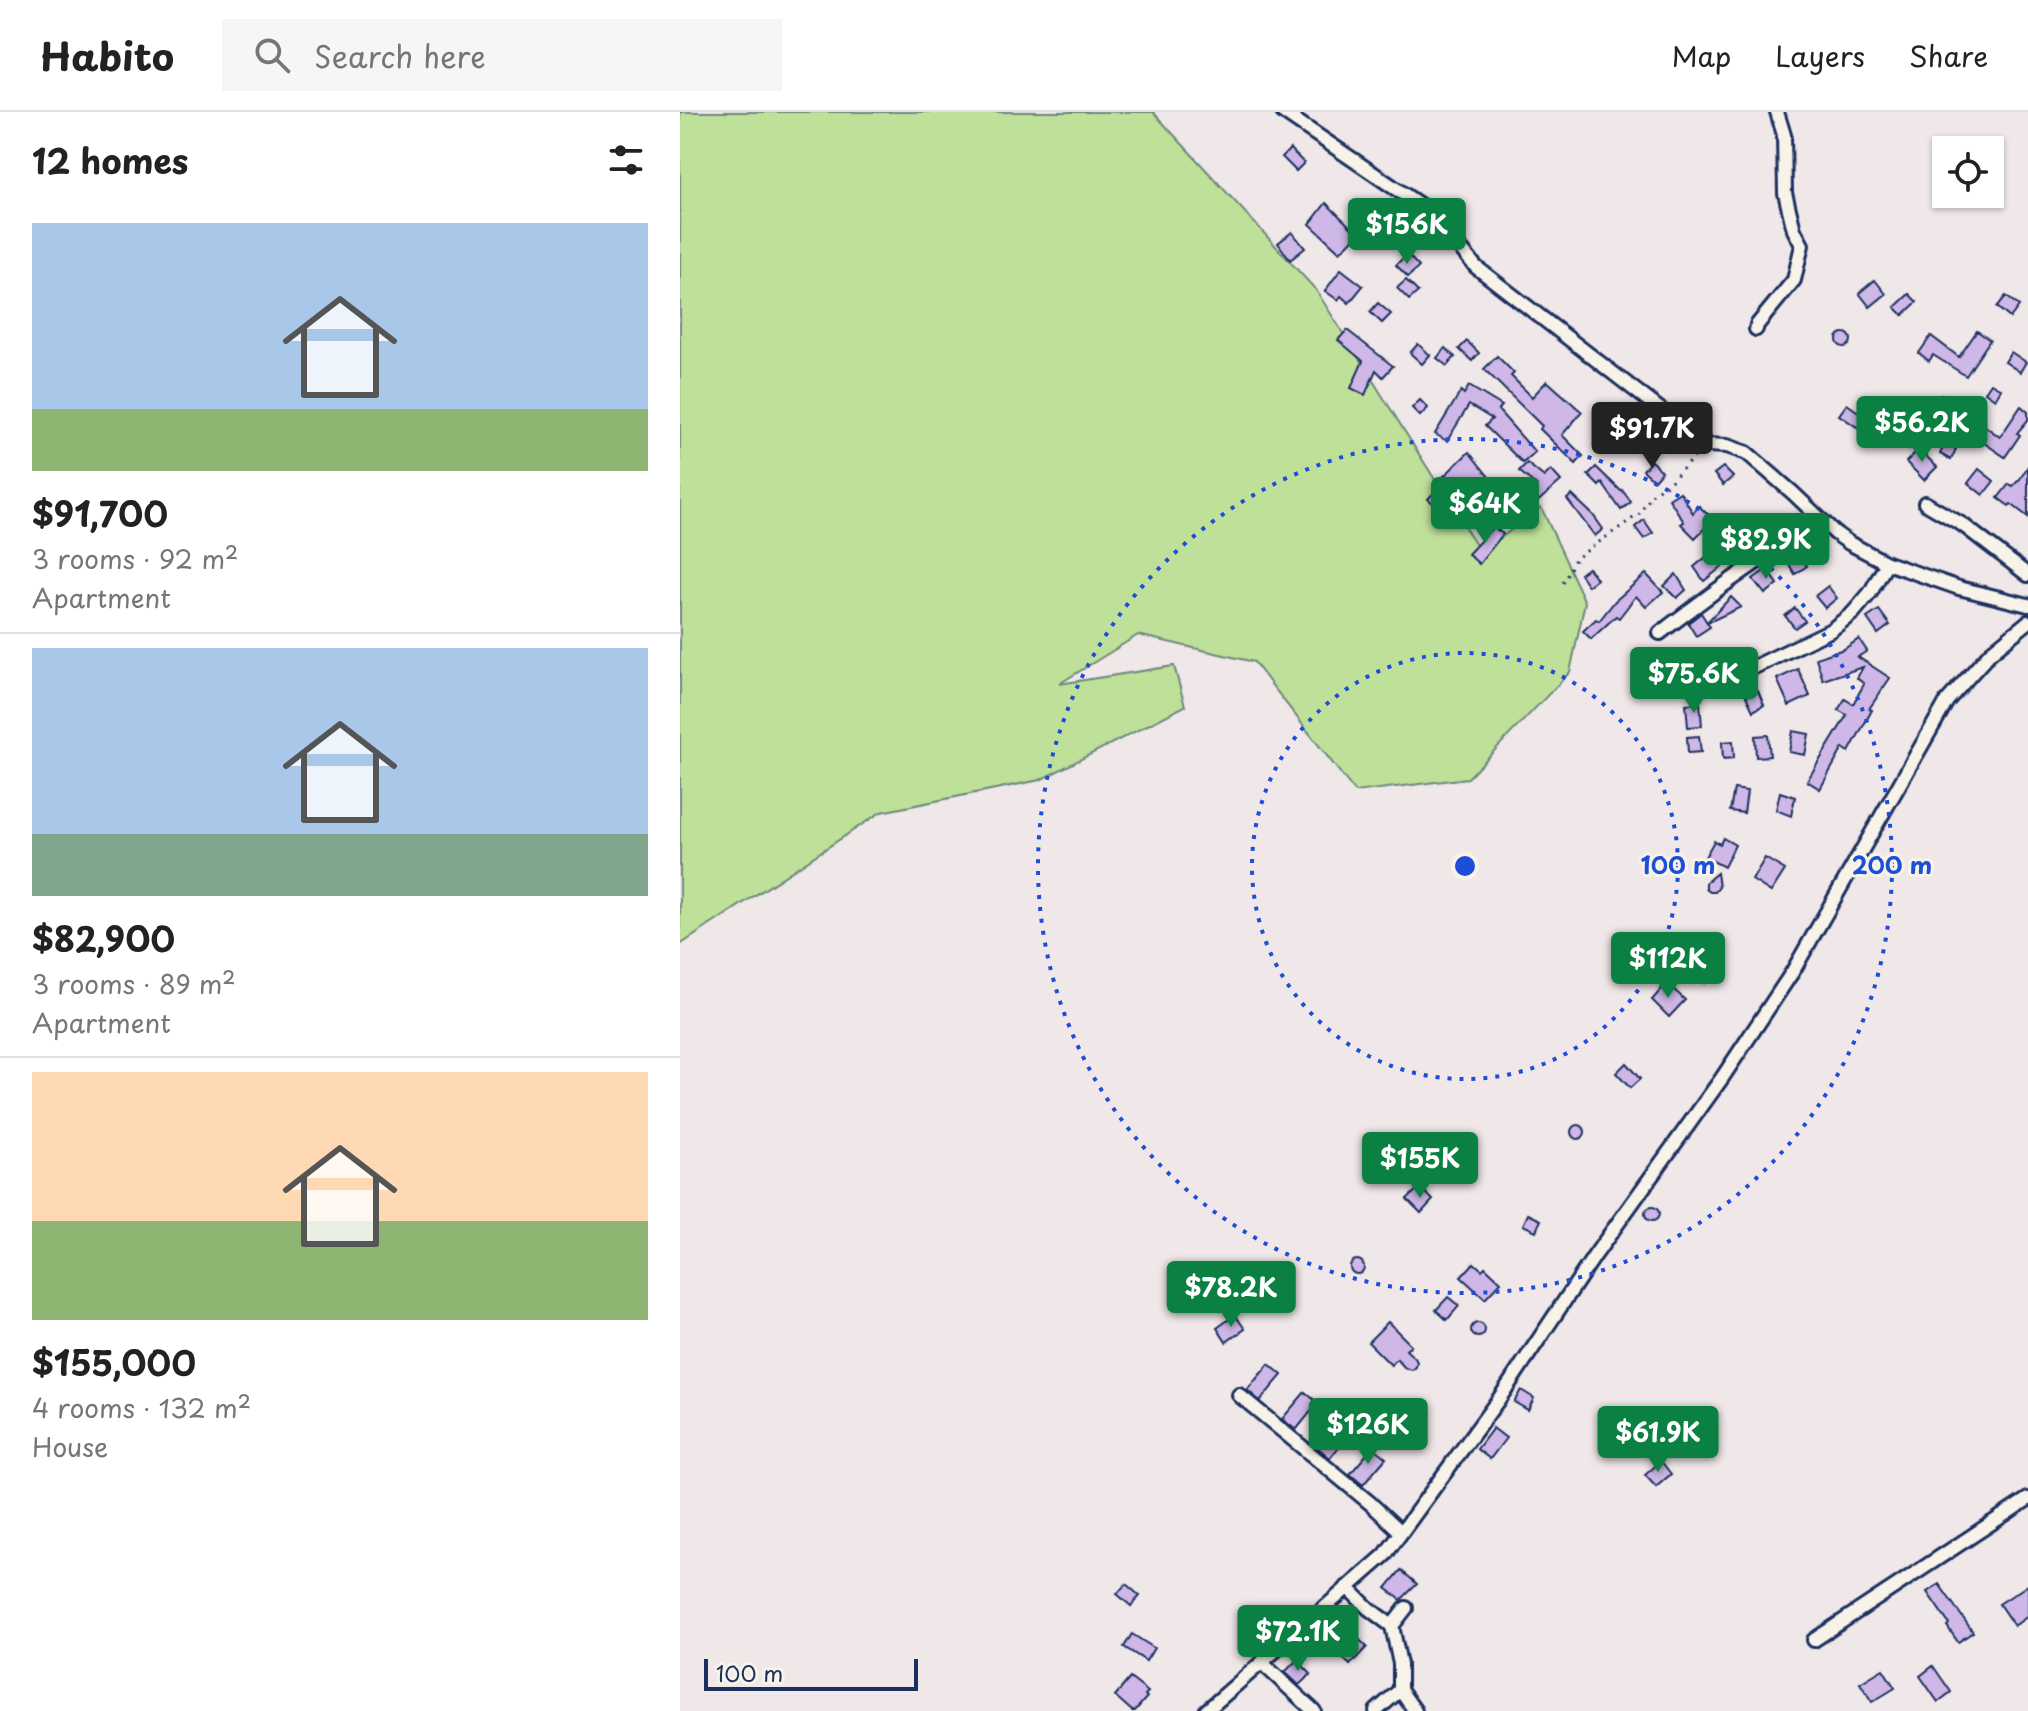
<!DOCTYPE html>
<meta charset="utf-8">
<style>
:root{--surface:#fff;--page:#f6f6f6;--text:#222;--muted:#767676;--line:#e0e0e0;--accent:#0b8043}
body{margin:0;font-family:"Playpen Sans",sans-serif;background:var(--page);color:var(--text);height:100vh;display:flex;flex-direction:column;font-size:30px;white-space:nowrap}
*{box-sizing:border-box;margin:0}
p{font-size:26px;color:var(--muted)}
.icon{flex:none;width:44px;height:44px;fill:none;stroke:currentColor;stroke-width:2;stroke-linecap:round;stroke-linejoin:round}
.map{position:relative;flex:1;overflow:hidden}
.sheet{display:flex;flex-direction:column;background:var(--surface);width:680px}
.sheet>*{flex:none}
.tools{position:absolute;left:1252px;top:24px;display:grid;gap:16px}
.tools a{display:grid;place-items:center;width:72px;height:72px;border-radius:0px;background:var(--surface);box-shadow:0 2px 6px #0004;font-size:40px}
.scale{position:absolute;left:24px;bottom:20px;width:214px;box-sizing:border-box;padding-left:8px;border:4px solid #1b2f5e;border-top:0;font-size:22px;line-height:28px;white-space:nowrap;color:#1b2f5e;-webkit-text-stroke:6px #f7f3e8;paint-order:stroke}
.price{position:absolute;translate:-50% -68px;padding:0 18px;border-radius:8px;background:var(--accent);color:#fff;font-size:26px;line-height:52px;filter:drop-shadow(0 2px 4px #0008)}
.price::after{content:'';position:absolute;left:50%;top:48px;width:24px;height:18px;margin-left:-12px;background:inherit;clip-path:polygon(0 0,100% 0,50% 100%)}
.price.current{background:#222;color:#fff}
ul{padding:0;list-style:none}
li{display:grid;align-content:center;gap:16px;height:424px;padding:0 32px}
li+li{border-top:2px solid var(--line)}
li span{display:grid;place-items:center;height:248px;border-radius:0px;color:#555}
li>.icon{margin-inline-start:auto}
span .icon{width:144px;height:144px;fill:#fffc;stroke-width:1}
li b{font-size:34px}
h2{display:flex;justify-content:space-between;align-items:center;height:96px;padding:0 32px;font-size:34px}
header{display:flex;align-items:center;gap:48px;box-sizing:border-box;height:112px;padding:0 40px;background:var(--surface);border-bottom:2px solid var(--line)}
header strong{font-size:38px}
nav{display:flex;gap:44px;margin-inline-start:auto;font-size:28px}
.search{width:560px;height:72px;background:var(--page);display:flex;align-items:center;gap:20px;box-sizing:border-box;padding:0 28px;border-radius:0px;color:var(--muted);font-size:30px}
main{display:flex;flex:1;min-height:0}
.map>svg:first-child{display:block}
.green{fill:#bfe099;stroke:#6d887c;stroke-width:2}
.building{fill:#cfb8e7;stroke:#1b2f5e;stroke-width:2}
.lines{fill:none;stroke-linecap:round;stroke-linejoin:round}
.minor-casing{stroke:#1b2f5e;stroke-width:18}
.path{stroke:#1b2f5e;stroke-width:3;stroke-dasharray:2 6;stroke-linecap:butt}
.minor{stroke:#f7f3e8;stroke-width:12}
.ring{fill:none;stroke:#1d4ed8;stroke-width:4;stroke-dasharray:4 8}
.centre{fill:#1d4ed8;stroke:#f7f3e8;stroke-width:4}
.ring-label{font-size:24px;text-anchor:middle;font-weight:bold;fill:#1d4ed8;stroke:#f7f3e8;stroke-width:6;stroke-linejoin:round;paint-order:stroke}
</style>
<header>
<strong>Habito</strong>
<div class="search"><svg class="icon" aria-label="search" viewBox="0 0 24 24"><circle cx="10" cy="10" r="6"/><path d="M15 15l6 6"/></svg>Search here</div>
<nav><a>Map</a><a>Layers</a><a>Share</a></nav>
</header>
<main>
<section class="sheet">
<h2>12 homes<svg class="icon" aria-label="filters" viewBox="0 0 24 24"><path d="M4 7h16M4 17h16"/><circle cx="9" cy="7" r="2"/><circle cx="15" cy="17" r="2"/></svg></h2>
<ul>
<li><span style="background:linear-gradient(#a9c7e8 75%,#8fb573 0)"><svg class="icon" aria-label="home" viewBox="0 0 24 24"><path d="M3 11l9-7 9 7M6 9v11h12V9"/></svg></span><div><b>$91,700</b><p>3 rooms · 92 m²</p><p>Apartment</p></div></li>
<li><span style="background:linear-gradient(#a9c7e8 75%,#7fa58c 0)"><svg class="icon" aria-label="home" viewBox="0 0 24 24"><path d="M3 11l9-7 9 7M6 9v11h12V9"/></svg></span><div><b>$82,900</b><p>3 rooms · 89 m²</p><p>Apartment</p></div></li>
<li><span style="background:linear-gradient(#ffd9b3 60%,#8fb573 0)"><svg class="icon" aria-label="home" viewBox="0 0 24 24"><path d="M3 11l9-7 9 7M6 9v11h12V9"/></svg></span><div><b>$155,000</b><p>4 rooms · 132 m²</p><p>House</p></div></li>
</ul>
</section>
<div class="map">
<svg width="1348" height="1599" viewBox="0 0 1348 1599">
<rect width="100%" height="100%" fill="#efe7e8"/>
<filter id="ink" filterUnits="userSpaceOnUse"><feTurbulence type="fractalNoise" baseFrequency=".0125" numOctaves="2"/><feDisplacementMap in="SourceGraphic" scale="16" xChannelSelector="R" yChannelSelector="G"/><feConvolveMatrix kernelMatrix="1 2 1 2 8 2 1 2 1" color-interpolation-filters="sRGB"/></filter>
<g filter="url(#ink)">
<!-- green -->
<path class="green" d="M0 0H473L636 178 801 441 861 395 905 490 890 560 788 666 675 680 574 550 458 523 379 572 494 554 505 594 360 668 201 700 0 833Z"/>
<!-- building -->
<g class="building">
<path d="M610 37 624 51 616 59 602 45Z"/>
<path d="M646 91 678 122 660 140 630 112Z"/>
<path d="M612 120 625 136 610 148 598 131Z"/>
<path d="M727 142 739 155 728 165 716 153Z"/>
<path d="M661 157 683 174 669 191 661 184 658 188 645 179Z"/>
<path d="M726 168 738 180 729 188 717 176Z"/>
<path d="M1195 168 1206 182 1190 195 1179 181Z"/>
<path d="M1229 182 1237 190 1223 203 1215 195Z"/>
<path d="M1326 184 1339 194 1330 206 1317 195Z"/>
<path d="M698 191 711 202 702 211 690 200Z"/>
<path d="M667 218 713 254 703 265 696 258 685 283 671 276 683 249 658 228Z"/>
<path d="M1297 219 1310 228 1286 264 1253 243 1249 249 1239 241 1251 224 1279 245Z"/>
<circle cx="1164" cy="228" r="7"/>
<path d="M787 229 799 241 792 249 779 237Z"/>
<path d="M738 232 750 243 742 252 730 241Z"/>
<path d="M765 236 775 245 767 254 757 246Z"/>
<path d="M1331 240 1346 250 1340 260 1325 250Z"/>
<path d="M817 244 834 261 831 264 852 285 867 269 902 300 882 323 903 344 896 352 860 317 862 314 804 257Z"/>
<path d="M1311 271 1321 277 1315 287 1305 280Z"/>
<path d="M789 274 822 294 818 298 855 340 843 351 805 314 812 307 789 293 767 329 755 322 781 279 784 282Z"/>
<path d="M1204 283 1220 294 1212 306 1196 296Z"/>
<path d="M1261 283 1272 294 1263 302 1252 291Z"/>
<path d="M740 288 748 296 740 304 732 296Z"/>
<path d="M1167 292 1187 306 1180 317 1159 303Z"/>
<path d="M1341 294 1348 300V308L1337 321 1340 323 1325 345 1285 318 1294 306 1320 325Z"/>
<path d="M1233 312 1246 319 1241 329 1228 323Z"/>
<path d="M1265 331 1276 337 1271 348 1260 342Z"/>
<path d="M1239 337 1257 355 1244 368 1226 350Z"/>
<path d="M789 340 813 370 811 372 825 385 807 404 812 410 803 418 790 404 794 400 776 382 761 398 748 387 766 368 763 365Z"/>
<path d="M971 349 982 359 974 368 963 358Z"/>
<path d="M847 351 864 365 871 358 881 369 844 402 836 394 857 374 839 359Z"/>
<path d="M1348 354V405L1331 392 1329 394 1318 386 1329 372 1333 374 1340 367Z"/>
<path d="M916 355 941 379 942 378 951 390 941 398 922 371 919 374 908 363Z"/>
<path d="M1043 355 1053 365 1043 373 1034 362Z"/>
<path d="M1299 357 1314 369 1303 383 1288 371Z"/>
<path d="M1000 380 1013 401 1019 394 1033 408 1015 426 1001 412 1004 410 989 387Z"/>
<path d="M892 383 913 403 923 417 915 424 887 387Z"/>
<path d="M1086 403 1098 413 1088 426 1076 416Z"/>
<path d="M964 408 973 421 964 427 955 415Z"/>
<path d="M813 415 823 422 799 452 788 442Z"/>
<path d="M1062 425 1071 437 1056 449 1053 446 1024 469 1014 455 1026 445 1030 450Z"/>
<path d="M1115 436 1127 454 1115 462 1103 443Z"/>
<path d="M908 456 917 467 908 474 900 462Z"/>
<path d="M1087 457 1098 472 1085 482 1073 467Z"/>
<path d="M966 462 983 480 966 495 956 484 939 506 936 504 911 527 903 519 916 507 919 509 935 489Z"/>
<path d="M996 462 1006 478 997 486 984 474Z"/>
<path d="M1148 474 1157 486 1145 496 1135 484Z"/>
<path d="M1051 485 1061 495 1029 510 1028 509Z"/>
<path d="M1115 496 1125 509 1115 516 1105 504Z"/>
<path d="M1199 498 1210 513 1198 522 1187 506Z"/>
<path d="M1021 501 1030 515 1016 524 1008 511Z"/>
<path d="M1179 527 1187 539 1178 545 1210 566 1189 597 1192 598 1169 640 1163 636 1140 677 1127 669 1167 603 1158 598 1165 587 1173 592 1184 572 1177 566 1183 555 1143 568 1136 546 1164 537Z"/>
<path d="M1045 546 1048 558 1036 563 1032 550Z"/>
<path d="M1118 557 1130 584 1109 594 1097 567Z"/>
<path d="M1078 579 1084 593 1073 599 1066 584Z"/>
<path d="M1020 591 1022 614 1008 615 1006 592Z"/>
<path d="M1113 619 1129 622 1125 643 1109 640Z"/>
<path d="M1088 623 1090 644 1076 645 1075 624Z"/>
<path d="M1019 624 1021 640 1008 641 1007 625Z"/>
<path d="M1053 629 1054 646 1043 647 1042 630Z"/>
<path d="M1054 677 1067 679 1064 701 1050 699Z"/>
<path d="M1100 680 1115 685 1111 704 1096 698Z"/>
<path d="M1043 726 1055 733 1044 755 1025 745 1034 729 1040 732Z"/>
<path d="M1085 746 1105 758 1091 780 1072 768Z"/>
<path d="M1037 761 1039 775 1035 780H1030L1026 777V770Z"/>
<path d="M989 824 995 826 999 840 987 838 983 835V827Z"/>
<path d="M1020 828 1043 850 1024 871 1000 849Z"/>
<path d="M987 871 1005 888 989 905 972 888Z"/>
<path d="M946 951 960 967 950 976 936 961Z"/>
<circle cx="898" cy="1020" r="7"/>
<path d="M740 1075 753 1088 741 1101 727 1087Z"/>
<circle cx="972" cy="1102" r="7"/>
<path d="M848 1102 861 1108 856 1119 843 1113Z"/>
<circle cx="677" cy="1155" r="7"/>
<path d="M794 1151 802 1158 805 1155 821 1170 805 1187 781 1165Z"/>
<path d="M768 1185 779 1194 767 1208 756 1198Z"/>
<path d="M555 1203 565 1217 546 1230 537 1216Z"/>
<path d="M708 1210 731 1233 726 1238 735 1246 737 1250 736 1255 732 1258 725 1256 717 1247 711 1253 688 1230Z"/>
<circle cx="798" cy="1218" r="7"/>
<path d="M589 1252 602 1263 580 1289 567 1278Z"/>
<path d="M841 1278 854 1286 848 1298 834 1290Z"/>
<path d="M625 1280 638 1291 616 1318 602 1307Z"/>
<path d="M658 1310 671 1321 650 1346 637 1335Z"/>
<path d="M813 1316 826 1326 810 1347 797 1337Z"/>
<path d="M693 1335 706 1346 683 1373 670 1362Z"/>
<path d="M981 1349 991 1362 976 1375 965 1363Z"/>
<path d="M721 1458 737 1472 721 1488 706 1476Z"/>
<path d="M446 1472 460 1484 451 1494 437 1482Z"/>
<path d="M1259 1472 1293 1520 1278 1530 1267 1514 1269 1512 1247 1480Z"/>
<path d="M1348 1473V1504L1334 1514 1319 1492Z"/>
<path d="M658 1507 687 1535 670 1553 641 1525Z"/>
<path d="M452 1522 474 1536 466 1549 444 1535Z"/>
<path d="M617 1548 631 1562 619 1573 605 1560Z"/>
<path d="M1253 1554 1271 1580 1258 1590 1240 1564Z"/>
<path d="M1203 1557 1215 1576 1192 1590 1180 1571Z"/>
<path d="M450 1566 468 1580 465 1583 467 1585 455 1599H452L435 1584Z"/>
</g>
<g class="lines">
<!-- minor casing -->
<g class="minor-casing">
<g id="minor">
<path d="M603 0 750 100 796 155 1026 333 1047 334 1067 341 1113 381 1155 421 1169 431 1207 451 1279 476 1348 493"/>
<path d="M1076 217 1077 213 1114 168 1122 133 1114 118 1105 81 1104 23 1097 0"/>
<path d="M1245 391 1283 413 1348 463"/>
<path d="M980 521C1010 498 1040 475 1071 454 1095 437 1118 421 1148 414"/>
<path d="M1037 573 1151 518 1173 501 1190 481 1207 451"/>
<path d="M559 1283 690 1391 721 1420"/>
<path d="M667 1475 688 1496 712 1514 726 1496"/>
<path d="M1134 1528 1348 1387"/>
<path d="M582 1551 634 1599"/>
<path d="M720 1578 735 1599"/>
<path d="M526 1599 705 1443 821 1284 915 1143 1042 966 1113 859 1267 589 1310 541 1348 510"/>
<path d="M696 1599 720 1578V1552L712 1514"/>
</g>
</g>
<!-- path -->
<path class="path" d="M883 471 895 447 959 402 974 380 987 373 1016 343"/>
<!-- minor -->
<use href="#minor" class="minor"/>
</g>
</g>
<!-- distance rings -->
<g class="ring">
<circle cx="785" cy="754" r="213"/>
<circle cx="785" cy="754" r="427"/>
</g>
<circle cx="785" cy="754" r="12" class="centre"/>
<g class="ring-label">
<text x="998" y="762">100 m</text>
<text x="1212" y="762">200 m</text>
</g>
</svg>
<div class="tools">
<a><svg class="icon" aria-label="locate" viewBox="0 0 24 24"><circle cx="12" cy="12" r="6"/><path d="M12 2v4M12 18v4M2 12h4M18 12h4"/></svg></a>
</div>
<div class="scale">100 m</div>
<b class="price" style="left:727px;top:154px">$156K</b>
<b class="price" style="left:1242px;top:352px">$56.2K</b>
<b class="price current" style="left:972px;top:358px">$91.7K</b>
<b class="price" style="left:805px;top:433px">$64K</b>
<b class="price" style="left:1086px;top:469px">$82.9K</b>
<b class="price" style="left:1014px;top:603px">$75.6K</b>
<b class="price" style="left:988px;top:888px">$112K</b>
<b class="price" style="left:740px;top:1088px">$155K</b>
<b class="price" style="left:551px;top:1217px">$78.2K</b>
<b class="price" style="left:688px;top:1354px">$126K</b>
<b class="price" style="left:978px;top:1362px">$61.9K</b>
<b class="price" style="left:618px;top:1561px">$72.1K</b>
</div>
</main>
